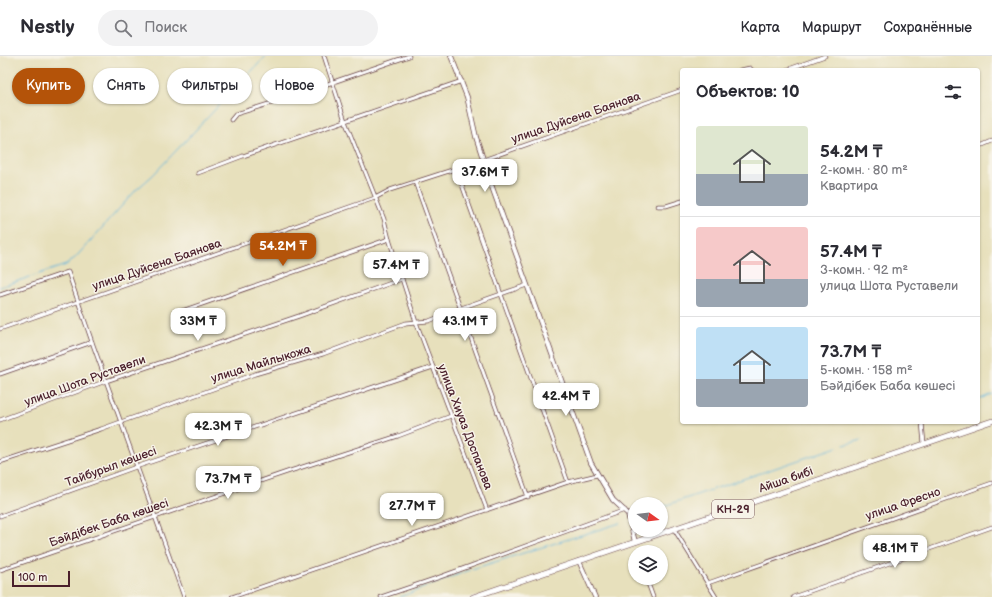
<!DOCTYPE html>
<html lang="ru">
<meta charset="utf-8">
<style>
:root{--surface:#fff;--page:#f2f2f3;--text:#2b2b33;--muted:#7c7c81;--line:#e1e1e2;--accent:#b45309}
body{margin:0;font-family:"Balsamiq Sans",sans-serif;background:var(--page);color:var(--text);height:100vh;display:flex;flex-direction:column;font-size:15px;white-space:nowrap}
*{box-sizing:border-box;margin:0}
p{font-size:13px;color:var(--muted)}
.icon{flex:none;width:22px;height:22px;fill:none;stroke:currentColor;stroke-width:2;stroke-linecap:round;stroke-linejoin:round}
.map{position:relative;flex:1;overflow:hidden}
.details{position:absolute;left:680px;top:12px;width:300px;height:356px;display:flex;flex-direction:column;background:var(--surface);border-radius:4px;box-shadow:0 1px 3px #0004}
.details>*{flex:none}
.top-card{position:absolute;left:12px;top:12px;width:380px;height:36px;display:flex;gap:8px}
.needle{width:26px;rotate:104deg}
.tools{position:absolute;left:628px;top:441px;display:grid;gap:8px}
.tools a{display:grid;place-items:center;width:40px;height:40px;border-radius:50%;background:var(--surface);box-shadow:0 1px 3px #0004;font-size:20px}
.scale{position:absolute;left:12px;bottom:10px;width:58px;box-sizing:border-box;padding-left:4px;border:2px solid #4a1f2b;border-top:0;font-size:11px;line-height:14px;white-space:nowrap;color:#4a1f2b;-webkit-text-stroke:3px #f7f3e8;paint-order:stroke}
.price{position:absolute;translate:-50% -34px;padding:0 9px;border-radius:8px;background:#fff;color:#222;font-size:13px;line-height:26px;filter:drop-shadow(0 1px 2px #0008)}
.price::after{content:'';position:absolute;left:50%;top:24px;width:12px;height:9px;margin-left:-6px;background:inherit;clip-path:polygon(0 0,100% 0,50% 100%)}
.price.active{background:var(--accent);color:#fff}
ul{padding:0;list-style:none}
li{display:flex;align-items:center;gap:12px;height:100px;padding:0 16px}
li+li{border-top:1px solid var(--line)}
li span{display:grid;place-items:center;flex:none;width:112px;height:80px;border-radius:4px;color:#555}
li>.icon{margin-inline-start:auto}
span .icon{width:48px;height:48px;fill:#fffc;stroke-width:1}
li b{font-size:17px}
h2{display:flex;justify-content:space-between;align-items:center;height:48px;padding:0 16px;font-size:17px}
.tag{padding:0 14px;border-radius:18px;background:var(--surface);box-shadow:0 1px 3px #0004;font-size:14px;line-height:36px}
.tag.active{background:var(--accent);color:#fff}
header{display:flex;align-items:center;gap:24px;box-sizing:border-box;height:56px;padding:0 20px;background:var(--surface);border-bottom:1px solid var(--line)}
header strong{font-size:19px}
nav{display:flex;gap:22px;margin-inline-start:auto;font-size:14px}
.search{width:280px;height:36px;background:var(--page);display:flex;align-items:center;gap:10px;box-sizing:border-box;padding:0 14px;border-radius:22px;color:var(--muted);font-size:15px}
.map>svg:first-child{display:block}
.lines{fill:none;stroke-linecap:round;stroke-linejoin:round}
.stream{stroke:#60b4dc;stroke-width:1}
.minor-casing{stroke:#623c41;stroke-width:4.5}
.tertiary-casing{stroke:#623c41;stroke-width:5.5}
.primary-casing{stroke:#623c41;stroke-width:6}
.minor{stroke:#fff;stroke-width:3}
.tertiary{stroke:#fff;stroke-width:4}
.primary{stroke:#fff;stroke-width:5}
.labels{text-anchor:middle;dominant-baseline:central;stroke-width:3;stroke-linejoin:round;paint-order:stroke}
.shield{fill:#f7f3e8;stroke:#7e5f64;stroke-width:1}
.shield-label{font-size:11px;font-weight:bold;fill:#4a1f2b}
.street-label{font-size:12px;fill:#4a1f2b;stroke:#f7f3e8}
</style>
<header>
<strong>Nestly</strong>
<div class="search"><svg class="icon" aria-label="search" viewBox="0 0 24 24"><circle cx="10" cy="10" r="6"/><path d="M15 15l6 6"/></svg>Поиск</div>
<nav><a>Карта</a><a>Маршрут</a><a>Сохранённые</a></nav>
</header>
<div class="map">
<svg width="992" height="541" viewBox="0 0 992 541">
<rect width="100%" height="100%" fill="#f7f3e8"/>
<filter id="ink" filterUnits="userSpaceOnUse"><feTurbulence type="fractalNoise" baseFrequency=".025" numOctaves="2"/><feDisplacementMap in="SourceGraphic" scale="8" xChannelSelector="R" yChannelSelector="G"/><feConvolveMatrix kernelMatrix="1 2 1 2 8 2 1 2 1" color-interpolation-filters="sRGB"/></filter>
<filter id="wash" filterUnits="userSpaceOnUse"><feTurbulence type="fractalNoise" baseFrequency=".012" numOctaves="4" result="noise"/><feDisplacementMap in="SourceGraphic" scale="16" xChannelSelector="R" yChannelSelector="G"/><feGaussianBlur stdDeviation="0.9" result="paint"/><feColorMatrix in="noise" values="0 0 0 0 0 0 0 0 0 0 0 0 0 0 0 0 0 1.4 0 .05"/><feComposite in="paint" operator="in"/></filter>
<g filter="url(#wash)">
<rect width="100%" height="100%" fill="#e7e0bc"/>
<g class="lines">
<!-- stream -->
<g class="stream">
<path d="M0 231 66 209 75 202 136 134 153 119 266 0"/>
<path d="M978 344 992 338"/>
<path d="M844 389 862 384"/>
<path d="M661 451 837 391"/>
<path d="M400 541 472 513 620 467"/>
</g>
</g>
</g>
<g filter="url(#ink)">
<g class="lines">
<!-- minor casing -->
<g class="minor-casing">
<g id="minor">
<path d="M324 0 345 65 384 163 389 183 416 266 487 454"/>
<path d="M740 14 750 12 752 14"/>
<path d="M786 14 825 0"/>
<path d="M231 64 236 58 275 46 409 0"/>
<path d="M978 91 992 85"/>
<path d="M456 112 568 426"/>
<path d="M198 117 243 100 462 25"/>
<path d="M415 126 528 441"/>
<path d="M658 150H666L682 145"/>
<path d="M0 239 68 216 92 286 184 541"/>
<path d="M182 255 389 183"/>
<path d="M0 273 375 142 390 134 483 104 682 34"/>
<path d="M0 318 92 286"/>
<path d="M0 364 106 325 299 260 402 223"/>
<path d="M922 366 924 388"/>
<path d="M0 406 101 373 255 318 323 298 406 267 429 265 461 252 527 229"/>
<path d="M0 460 136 411 433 311"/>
<path d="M674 473 716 541"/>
<path d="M0 514 287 416 398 380 451 360"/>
<path d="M646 522 653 541"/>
<path d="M708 527 992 427"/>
<path d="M232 541 568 426 597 419"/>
<path d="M381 541 440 521 625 454"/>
<path d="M793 541 992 471"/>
</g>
</g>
<!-- tertiary casing -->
<g class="tertiary-casing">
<g id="tertiary">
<path d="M451 0 467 41 476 81 492 131 591 407 613 444 628 458 635 486"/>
<path d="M579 505 595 541"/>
</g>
</g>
<!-- primary casing -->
<g class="primary-casing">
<path id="primary" d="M473 541 992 365"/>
</g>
<!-- minor -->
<use href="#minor" class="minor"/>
<!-- tertiary -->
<use href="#tertiary" class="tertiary"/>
<!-- primary -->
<use href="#primary" class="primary"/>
</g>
</g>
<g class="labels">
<!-- shield labels -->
<rect class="shield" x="712" y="444" width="42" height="18" rx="3"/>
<g class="shield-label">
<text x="733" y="453">КН-29</text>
</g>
<!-- street labels -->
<g class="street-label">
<text transform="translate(576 62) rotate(-19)">улица Дуйсена Баянова</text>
<text transform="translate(157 209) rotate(-19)">улица Дуйсена Баянова</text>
<text transform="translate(261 308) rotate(-17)">улица Майлыкожа</text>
<text transform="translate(85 325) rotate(-20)">улица Шота Руставели</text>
<text transform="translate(465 371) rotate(69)">улица Хиуаз Доспанова</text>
<text transform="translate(111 411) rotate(-20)">Тайбурыл көшесі</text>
<text transform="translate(786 424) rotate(-19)">Айша бибі</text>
<text transform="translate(903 448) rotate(-19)">улица Фресно</text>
<text transform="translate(109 467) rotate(-19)">Бәйдібек Баба көшесі</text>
</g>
</g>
</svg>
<div class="tools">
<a><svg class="needle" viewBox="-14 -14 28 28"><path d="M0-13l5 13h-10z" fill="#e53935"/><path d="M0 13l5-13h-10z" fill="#7c7c81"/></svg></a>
<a><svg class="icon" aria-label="layers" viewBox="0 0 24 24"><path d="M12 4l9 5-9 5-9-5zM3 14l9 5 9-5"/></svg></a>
</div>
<div class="scale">100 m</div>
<b class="price" style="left:485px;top:137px">37.6M ₸</b>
<b class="price active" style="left:283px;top:211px">54.2M ₸</b>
<b class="price" style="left:396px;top:230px">57.4M ₸</b>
<b class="price" style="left:198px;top:286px">33M ₸</b>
<b class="price" style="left:465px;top:286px">43.1M ₸</b>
<b class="price" style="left:566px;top:361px">42.4M ₸</b>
<b class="price" style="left:218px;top:391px">42.3M ₸</b>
<b class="price" style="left:228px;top:444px">73.7M ₸</b>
<b class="price" style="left:412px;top:471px">27.7M ₸</b>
<b class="price" style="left:895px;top:513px">48.1M ₸</b>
<div class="top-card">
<a class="tag active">Купить</a>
<a class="tag">Снять</a>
<a class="tag">Фильтры</a>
<a class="tag">Новое</a>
</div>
<section class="details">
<h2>Объектов: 10<svg class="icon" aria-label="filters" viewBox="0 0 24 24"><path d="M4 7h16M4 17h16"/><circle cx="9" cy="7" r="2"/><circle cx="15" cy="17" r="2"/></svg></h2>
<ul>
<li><span style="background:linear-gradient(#dfe7d0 60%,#9aa5b1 0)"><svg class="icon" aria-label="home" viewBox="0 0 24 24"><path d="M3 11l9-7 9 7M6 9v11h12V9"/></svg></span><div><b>54.2M ₸</b><p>2-комн. · 80 m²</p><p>Квартира</p></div></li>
<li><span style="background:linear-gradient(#f6c9c9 65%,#9aa5b1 0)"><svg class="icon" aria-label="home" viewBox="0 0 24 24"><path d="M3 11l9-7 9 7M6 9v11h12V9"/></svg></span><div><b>57.4M ₸</b><p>3-комн. · 92 m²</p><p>улица Шота Руставели</p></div></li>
<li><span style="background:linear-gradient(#bfe0f5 65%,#9aa5b1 0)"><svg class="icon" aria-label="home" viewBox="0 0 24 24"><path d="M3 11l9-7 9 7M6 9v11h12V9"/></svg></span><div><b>73.7M ₸</b><p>5-комн. · 158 m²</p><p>Бәйдібек Баба көшесі</p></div></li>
</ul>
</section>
</div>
